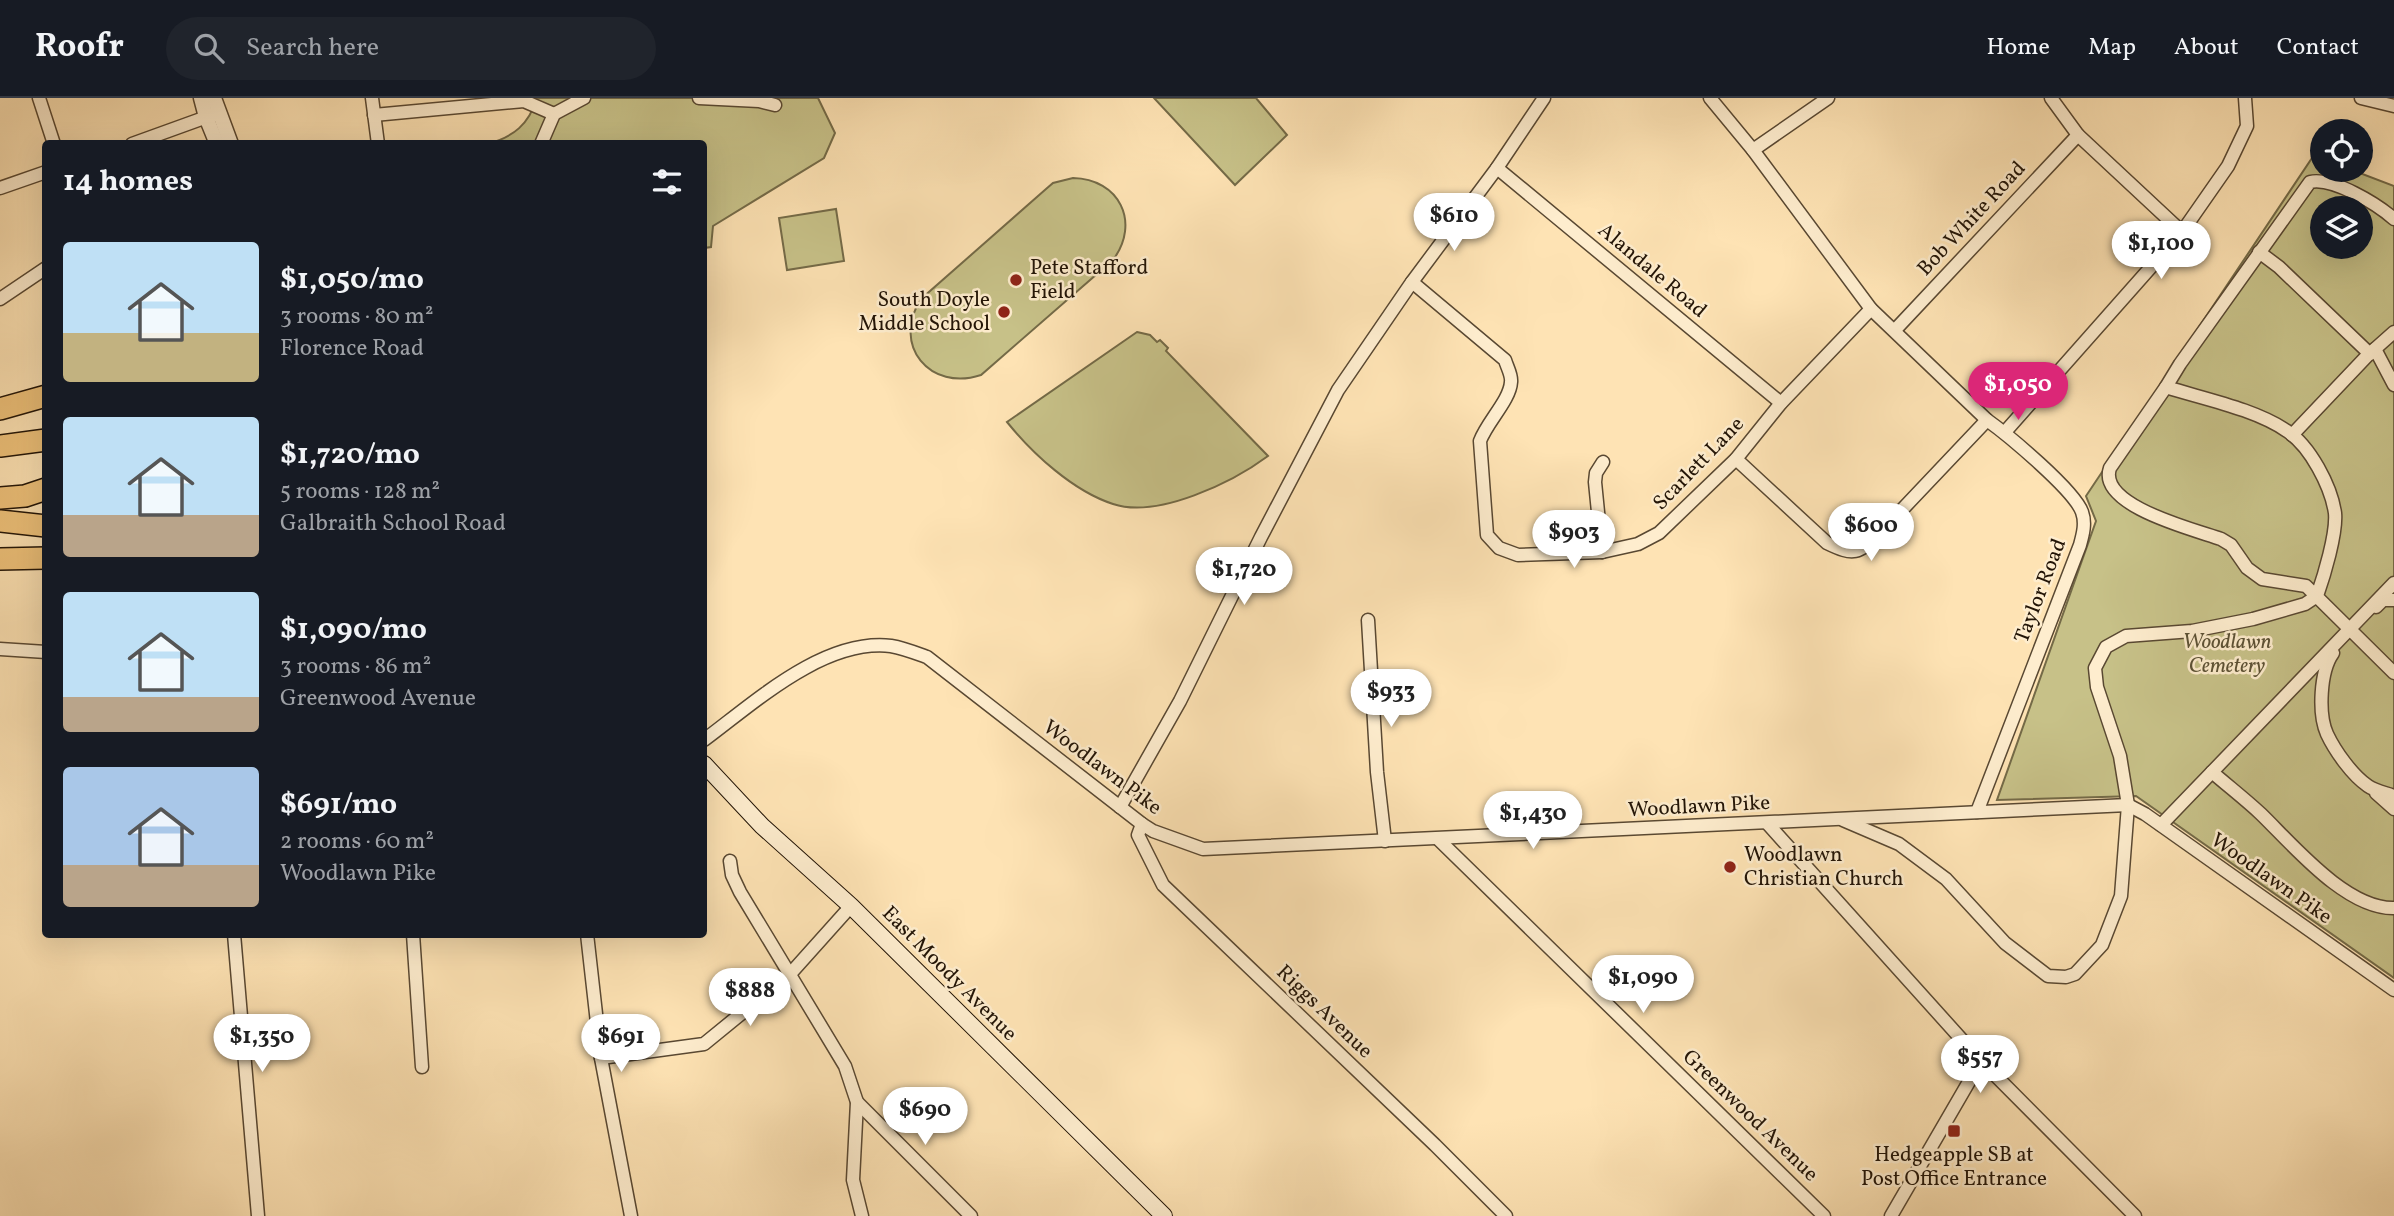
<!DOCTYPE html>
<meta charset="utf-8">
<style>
:root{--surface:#171b24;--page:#20242c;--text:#f1f3f6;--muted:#9ea1a6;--line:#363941;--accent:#db2777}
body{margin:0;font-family:Vollkorn,serif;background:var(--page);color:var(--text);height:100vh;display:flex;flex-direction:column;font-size:26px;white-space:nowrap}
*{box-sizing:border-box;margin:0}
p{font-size:23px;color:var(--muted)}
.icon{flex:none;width:38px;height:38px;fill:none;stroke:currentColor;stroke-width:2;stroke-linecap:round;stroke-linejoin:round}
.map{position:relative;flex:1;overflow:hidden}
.side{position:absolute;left:42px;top:42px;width:665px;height:798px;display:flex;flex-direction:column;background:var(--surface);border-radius:7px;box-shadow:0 7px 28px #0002}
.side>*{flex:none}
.controls{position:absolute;left:2310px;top:21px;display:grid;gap:14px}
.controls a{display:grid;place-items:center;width:63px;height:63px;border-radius:50%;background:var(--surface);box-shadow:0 7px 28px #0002;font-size:35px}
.price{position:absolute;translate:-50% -60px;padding:0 16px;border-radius:24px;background:#fff;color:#222;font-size:23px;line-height:46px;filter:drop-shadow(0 2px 4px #0008)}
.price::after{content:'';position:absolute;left:50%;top:42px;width:21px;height:16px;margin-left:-10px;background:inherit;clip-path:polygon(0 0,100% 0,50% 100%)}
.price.current{background:var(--accent);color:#fff}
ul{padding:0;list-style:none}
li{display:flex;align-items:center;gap:21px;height:175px;padding:0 21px}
li span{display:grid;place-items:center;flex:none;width:196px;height:140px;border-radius:7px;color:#555}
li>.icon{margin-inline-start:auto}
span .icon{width:84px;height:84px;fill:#fffc;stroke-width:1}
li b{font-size:30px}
h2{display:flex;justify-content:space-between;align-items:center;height:84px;padding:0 21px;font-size:30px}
header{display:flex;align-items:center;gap:42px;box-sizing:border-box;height:98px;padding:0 35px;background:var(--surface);border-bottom:2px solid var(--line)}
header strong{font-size:33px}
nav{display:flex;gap:38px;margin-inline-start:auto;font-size:24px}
.search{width:490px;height:63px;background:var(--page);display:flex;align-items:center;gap:18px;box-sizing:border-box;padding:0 24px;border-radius:38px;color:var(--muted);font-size:26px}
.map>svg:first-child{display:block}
.green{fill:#c7c188;stroke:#746a47;stroke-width:2;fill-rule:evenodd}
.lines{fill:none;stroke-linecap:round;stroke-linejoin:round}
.minor-casing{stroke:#594832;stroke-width:15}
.tertiary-casing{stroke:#594832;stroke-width:17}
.secondary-casing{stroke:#221406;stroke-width:18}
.motorway-casing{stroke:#221406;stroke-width:24}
.minor{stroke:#feedce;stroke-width:12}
.tertiary{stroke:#feedce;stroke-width:14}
.secondary{stroke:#feedce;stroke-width:16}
.motorway{stroke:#efc27a;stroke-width:21}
.poi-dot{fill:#8f2418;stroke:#feedce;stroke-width:2.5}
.labels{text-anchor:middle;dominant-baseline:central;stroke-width:5;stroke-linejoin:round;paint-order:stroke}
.street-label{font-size:21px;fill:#221406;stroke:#feedce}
.poi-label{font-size:21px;fill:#221406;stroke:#feedce;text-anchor:start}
.park-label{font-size:21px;font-style:italic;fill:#5c5134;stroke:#feedce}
</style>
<header>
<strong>Roofr</strong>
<div class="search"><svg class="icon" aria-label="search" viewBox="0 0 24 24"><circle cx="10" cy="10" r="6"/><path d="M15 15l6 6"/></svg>Search here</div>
<nav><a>Home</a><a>Map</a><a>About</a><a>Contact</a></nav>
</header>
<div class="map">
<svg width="2394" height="1118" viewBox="0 0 2394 1118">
<rect width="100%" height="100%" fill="#fee3b4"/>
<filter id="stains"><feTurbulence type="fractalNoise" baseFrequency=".00286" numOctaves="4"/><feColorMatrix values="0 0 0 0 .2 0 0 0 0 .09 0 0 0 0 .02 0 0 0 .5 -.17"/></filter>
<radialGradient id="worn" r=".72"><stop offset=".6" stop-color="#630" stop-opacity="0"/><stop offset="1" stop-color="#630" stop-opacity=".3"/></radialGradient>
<!-- green -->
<g class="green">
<path d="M537 0H818L835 35 824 60 713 128 711 149 704 150V46H487C514 39 529 26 537 0Z"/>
<path d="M1154 0H1256L1287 37 1235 87Z"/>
<path d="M2314 57 2322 60V72H2352L2394 88V880L2136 698 1997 702 2096 423 2086 398ZM2322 110H2361V149H2322Z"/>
<path d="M1073 80C1119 81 1141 124 1113 162L981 277C930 294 891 247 921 201L1046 91 1053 85Z"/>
<path d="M836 111 844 163 787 172 779 120Z"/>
<path d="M1137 234 1150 237 1157 244 1160 242 1168 250 1166 253 1268 358C1233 384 1158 421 1113 406 1073 393 1033 356 1007 324Z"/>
</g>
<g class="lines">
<!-- minor casing -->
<g class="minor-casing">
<g id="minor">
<path d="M39 0 54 46"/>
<path d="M372 0 378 46"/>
<path d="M699 0 759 3 775 7"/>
<path d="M1710 0 1753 52 1871 211 1987 322C2008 337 2074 392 2082 414 2086 425 2083 436 2080 447L1977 714"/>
<path d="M2051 0 2078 37 2182 134"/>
<path d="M2361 0 2394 8"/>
<path d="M374 17 524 3 554 16"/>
<path d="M132 46 215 16"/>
<path d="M541 46 554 16 584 0"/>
<path d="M1753 52 1828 0"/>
<path d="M1497 70 1781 305"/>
<path d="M0 90 46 74"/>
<path d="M2259 154 2279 169 2370 256"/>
<path d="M1412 184 1505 262C1507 269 1512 277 1511 284 1510 302 1487 324 1480 343L1487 437 1499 450 1518 457 1602 454 1638 446 1659 435 1736 361 1781 305 1871 211"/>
<path d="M0 201 46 170"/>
<path d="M1895 232 2078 37"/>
<path d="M2375 251 2394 287"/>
<path d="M2166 289 2180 266 2310 84C2333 79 2377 106 2394 121"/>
<path d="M2005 334 2182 134 2228 68 2247 28 2245 0"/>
<path d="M2292 337 2367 258 2394 234"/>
<path d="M1736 361 1827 445C1854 458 1858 456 1879 436L1987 322"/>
<path d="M1602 454 1595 384 1596 375 1603 364"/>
<path d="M2376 509 2383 502H2394"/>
<path d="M1368 522 1377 674 1385 743"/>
<path d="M0 551 46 554"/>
<path d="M2333 555C2320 573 2318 616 2327 636 2335 653 2352 677 2368 688 2375 693 2386 695 2394 698"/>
<path d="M704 642C754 605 824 540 891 548 903 550 916 555 927 559L1142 726 1153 733 1203 751 2128 707 2145 716 2394 892"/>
<path d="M2212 674C2228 688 2245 701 2261 716 2293 747 2346 811 2394 810"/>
<path d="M2376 695 2394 711"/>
<path d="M1120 709 1180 603 1261 439 1338 292 1412 184 1497 70 1544 0"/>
<path d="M1843 722 1899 746 1946 781 2005 845 2048 878 2066 879 2075 876 2102 847 2121 798 2128 707 2120 658 2097 589 2095 570 2106 549 2126 538 2192 533 2253 521 2305 506 2317 498C2324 478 2337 435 2335 415 2331 388 2310 348 2287 333 2255 311 2204 301 2166 289L2110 370C2097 408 2196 432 2221 441L2231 447 2247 470 2262 481 2306 488 2394 575"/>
<path d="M1767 725 1981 963 2135 1118"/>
<path d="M1142 726 1138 737 1163 787 1435 1047 1506 1118"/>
<path d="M2161 727 2394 485"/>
<path d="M1438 741 1824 1118"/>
<path d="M730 763 732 777 740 794 845 968 857 1004 853 1082 862 1118"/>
<path d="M234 836 258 1118"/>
<path d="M413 836 422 969"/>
<path d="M587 836 601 960 631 1118"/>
<path d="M601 960 704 946 791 875 851 808"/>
<path d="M857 1004 971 1118"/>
<path d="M1891 1118 1981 963"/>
</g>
</g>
<!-- tertiary casing -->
<g class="tertiary-casing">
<g id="tertiary">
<path d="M201 0 206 19 217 46"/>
<path d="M214 0 231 46"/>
</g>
</g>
<!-- secondary casing -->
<g class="secondary-casing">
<path id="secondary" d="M704 666 762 728 851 808 1164 1118"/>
</g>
<!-- motorway casing -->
<g class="motorway-casing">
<g id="motorway">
<path d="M0 311 46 298"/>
<path d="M0 348 46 342"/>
<path d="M0 400 25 398 46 391"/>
<path d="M0 423 46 428"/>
<path d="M0 461 46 460"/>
</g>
</g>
<!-- minor -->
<use href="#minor" class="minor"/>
<!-- tertiary -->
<use href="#tertiary" class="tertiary"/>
<!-- secondary -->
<use href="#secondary" class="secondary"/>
<!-- motorway -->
<use href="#motorway" class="motorway"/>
</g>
<!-- markers -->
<g class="poi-dot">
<circle cx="1016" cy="182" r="7"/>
<circle cx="1004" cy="214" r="7"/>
<circle cx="1730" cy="769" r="7"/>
<rect x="1947" y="1026" width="14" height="14" rx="3.5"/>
</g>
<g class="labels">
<!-- street labels -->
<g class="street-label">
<text transform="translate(1972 121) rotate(-47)">Bob White Road</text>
<text transform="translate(1652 173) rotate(40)">Alandale Road</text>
<text transform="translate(1699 366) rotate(-46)">Scarlett Lane</text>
<text transform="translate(2041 493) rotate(-69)">Taylor Road</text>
<text transform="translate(1102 670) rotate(37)">Woodlawn Pike</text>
<text transform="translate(1699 709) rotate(-3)">Woodlawn Pike</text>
<text transform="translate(2271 781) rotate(35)">Woodlawn Pike</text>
<text transform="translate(949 876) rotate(45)">East Moody Avenue</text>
<text transform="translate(1324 914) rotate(44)">Riggs Avenue</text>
<text transform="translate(1750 1018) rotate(44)">Greenwood Avenue</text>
</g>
<!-- poi labels -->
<g class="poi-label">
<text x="1030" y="170">Pete Stafford<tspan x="1030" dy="24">Field</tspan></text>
<text x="990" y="202" text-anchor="end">South Doyle<tspan x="990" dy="24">Middle School</tspan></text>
<text x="1744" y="757">Woodlawn<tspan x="1744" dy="24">Christian Church</tspan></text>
<text x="1954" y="1057" text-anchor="middle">Hedgeapple SB at<tspan x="1954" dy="24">Post Office Entrance</tspan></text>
</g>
<!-- park labels -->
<g class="park-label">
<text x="2227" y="544">Woodlawn<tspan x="2227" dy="24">Cemetery</tspan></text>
</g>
</g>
<rect width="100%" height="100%" filter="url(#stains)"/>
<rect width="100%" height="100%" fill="url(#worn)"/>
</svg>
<div class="controls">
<a><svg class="icon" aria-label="locate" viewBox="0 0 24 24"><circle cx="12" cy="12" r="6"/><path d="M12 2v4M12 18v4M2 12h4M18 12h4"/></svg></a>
<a><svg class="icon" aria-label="layers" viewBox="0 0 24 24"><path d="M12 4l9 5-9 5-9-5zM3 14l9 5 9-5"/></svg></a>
</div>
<b class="price" style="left:1454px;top:155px">$610</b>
<b class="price" style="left:2161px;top:183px">$1,100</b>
<b class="price current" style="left:2018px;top:324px">$1,050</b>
<b class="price" style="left:1871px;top:465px">$600</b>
<b class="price" style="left:1574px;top:472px">$903</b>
<b class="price" style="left:1244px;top:509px">$1,720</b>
<b class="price" style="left:1391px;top:631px">$933</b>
<b class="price" style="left:1533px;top:753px">$1,430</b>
<b class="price" style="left:1643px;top:917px">$1,090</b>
<b class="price" style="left:750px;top:930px">$888</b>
<b class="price" style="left:262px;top:976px">$1,350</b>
<b class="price" style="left:621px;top:976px">$691</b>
<b class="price" style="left:1980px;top:997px">$557</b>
<b class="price" style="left:925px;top:1049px">$690</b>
<section class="side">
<h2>14 homes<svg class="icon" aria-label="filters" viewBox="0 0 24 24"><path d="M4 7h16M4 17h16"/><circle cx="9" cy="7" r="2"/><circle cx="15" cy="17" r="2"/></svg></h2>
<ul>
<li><span style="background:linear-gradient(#bfe0f5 65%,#c2b280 0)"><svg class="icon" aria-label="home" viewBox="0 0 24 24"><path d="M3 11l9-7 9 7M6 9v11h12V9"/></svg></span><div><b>$1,050/mo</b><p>3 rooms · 80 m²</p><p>Florence Road</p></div></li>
<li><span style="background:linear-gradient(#bfe0f5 70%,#b9a48a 0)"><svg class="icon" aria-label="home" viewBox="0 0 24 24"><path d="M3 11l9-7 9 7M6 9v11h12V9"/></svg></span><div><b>$1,720/mo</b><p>5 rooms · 128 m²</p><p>Galbraith School Road</p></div></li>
<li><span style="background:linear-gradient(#bfe0f5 75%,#b9a48a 0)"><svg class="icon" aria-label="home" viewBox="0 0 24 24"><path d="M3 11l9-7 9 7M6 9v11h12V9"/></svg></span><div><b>$1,090/mo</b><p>3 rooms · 86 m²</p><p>Greenwood Avenue</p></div></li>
<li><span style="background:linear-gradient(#a9c7e8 70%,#b9a48a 0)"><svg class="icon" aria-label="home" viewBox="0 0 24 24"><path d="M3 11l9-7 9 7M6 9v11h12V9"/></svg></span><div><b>$691/mo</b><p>2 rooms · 60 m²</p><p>Woodlawn Pike</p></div></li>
</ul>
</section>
</div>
